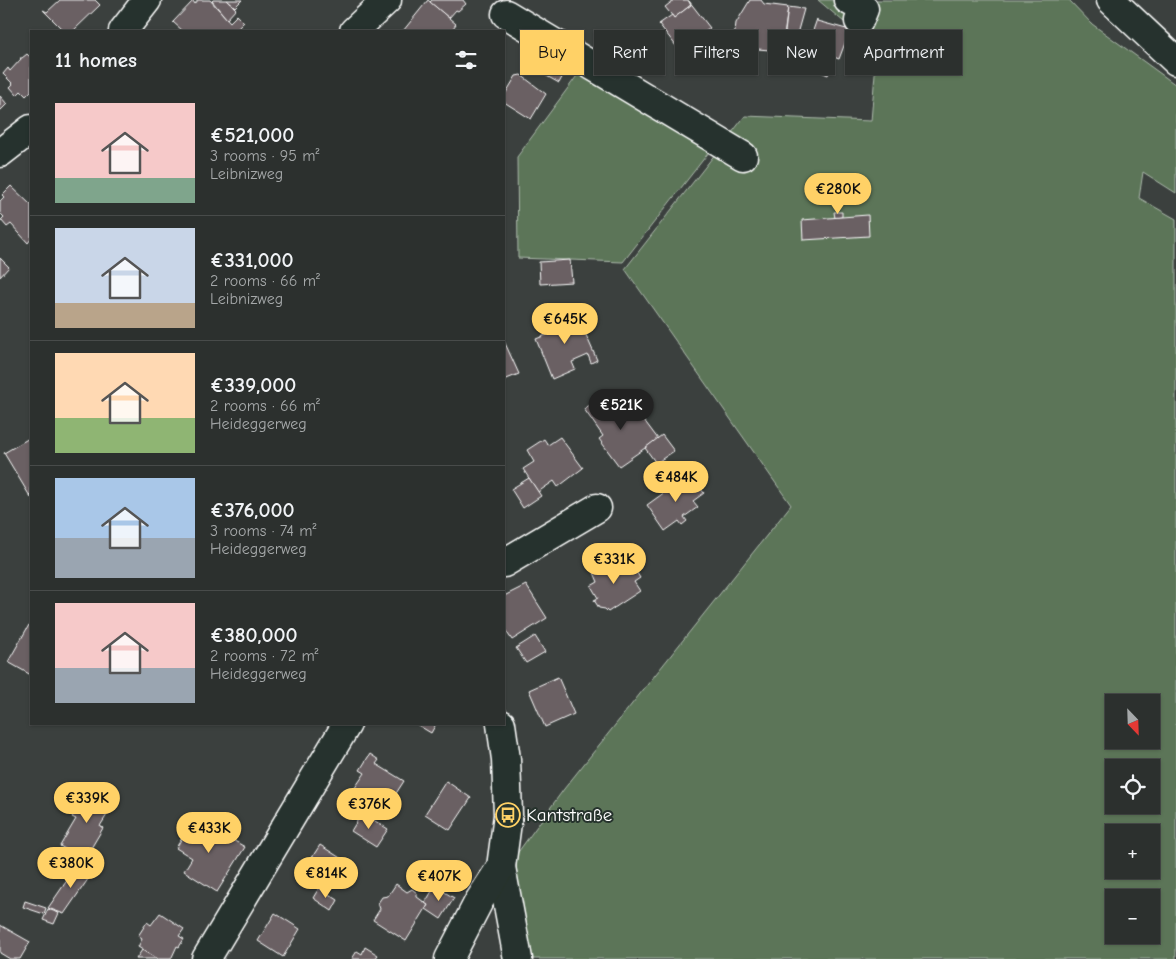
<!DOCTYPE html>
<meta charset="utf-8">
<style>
:root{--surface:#2c302e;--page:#343836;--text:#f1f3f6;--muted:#a6a9aa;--line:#484b4a;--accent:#ffd166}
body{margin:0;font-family:"Comic Neue",sans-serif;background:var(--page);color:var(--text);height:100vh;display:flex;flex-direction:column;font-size:19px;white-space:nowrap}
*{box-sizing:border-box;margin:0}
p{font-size:16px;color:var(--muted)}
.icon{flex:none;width:28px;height:28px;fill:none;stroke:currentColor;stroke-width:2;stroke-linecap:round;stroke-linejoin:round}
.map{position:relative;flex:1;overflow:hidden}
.side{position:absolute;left:30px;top:30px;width:475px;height:695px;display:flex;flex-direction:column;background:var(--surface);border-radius:0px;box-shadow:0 1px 4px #0004,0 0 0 1px var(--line)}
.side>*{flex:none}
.guide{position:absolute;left:520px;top:30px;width:475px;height:45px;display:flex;gap:10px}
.needle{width:32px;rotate:157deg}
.tools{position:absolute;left:1105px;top:694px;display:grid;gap:10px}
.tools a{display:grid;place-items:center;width:55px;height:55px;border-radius:0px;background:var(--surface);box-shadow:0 1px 4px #0004,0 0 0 1px var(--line);font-size:25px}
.price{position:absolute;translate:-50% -42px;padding:0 11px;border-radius:18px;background:var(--accent);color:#111;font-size:16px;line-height:32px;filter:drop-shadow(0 1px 2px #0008)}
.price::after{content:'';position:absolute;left:50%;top:30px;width:15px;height:11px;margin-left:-8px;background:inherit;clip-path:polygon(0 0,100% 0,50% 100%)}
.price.on{background:#222;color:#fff}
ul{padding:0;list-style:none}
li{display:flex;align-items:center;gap:15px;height:125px;padding:0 25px}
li+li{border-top:1px solid var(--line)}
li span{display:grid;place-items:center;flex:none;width:140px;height:100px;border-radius:0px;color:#555}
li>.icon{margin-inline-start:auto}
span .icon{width:60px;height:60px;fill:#fffc;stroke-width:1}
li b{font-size:21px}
h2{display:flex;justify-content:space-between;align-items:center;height:60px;padding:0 25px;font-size:21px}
.chip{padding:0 18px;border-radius:0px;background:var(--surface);box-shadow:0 1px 4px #0004,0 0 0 1px var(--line);font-size:18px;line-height:45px}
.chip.on{background:var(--accent);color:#111}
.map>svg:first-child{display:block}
.green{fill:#5b7459;stroke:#adbaac;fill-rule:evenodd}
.building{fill:#6b6064;stroke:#fff}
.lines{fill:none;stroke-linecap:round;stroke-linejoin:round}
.minor-casing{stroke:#fff;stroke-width:31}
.minor{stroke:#26332d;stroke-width:28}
.labels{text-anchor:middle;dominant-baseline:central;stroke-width:4;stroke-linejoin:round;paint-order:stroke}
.poi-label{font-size:19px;fill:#fff;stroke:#26332d;text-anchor:start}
</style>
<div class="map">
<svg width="1176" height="959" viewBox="0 0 1176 959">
<rect width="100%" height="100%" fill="#3b403e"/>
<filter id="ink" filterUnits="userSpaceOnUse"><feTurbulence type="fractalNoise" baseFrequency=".02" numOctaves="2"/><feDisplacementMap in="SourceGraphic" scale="10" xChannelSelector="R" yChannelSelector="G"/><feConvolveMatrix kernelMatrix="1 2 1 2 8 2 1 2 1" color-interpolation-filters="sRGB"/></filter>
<g filter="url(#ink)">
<!-- green -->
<g class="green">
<path d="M818 0H1069L1092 24 1176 85V193L1143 172 1139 198 1176 219V959H526L508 866 564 789 791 505 625 269 745 116 871 121 877 50ZM1114 702H1151V740H1114ZM1114 768H1151V805H1114ZM1114 832H1151V870H1114ZM1114 898H1151V935H1114Z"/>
<path d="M582 69 713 147 623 262 518 258 517 157Z"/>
</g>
<!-- building -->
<g class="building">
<path d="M60 0H95L100 5 73 31H64L43 10 47 12Z"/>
<path d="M198 0H210L230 22 237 15 244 22 237 29 239 31H183L173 22 193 1 195 4Z"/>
<path d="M213 0H227L236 9 227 19 212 1Z"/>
<path d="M227 0H242L235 7Z"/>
<path d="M428 0 456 24 451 31H403Z"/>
<path d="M432 0H463L466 4 458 11 456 10 449 18 430 2Z"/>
<path d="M674 0H688L691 5 674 18 665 7Z"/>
<path d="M750 0H761L764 4 788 7 782 51 733 47 736 23Z"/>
<path d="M689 1 710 28 680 51 659 24 672 15 674 18 691 5Z"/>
<path d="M788 7 804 9 797 34 785 32Z"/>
<path d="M817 19V21L850 30 839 59 823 53 816 70 801 65Z"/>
<path d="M547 50 570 63 559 83 536 70Z"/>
<path d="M823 53 835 57 828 75 816 70Z"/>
<path d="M27 54 31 58V91L26 96 21 91 17 95 10 87 13 84 3 74 8 68 10 71 21 59 20 58H22Z"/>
<path d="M521 75 546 94 531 119 504 102V96L516 76Z"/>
<path d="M0 96 7 104 0 111Z"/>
<path d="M11 186 31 205V239L28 243 11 224 7 227 1 220 4 217 0 213V201L4 197 2 195Z"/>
<path d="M834 212H842V217L835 218Z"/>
<path d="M868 215 869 236 803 240 802 220Z"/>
<path d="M0 258 9 267 0 277Z"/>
<path d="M570 260 572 282 540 284 539 262Z"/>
<path d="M575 310 597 360 591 363 588 355 572 362 575 369 552 379 536 339 556 331 552 320Z"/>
<path d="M504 341 519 374 504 380Z"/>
<path d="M601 397 615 416 632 404 658 439 619 466 599 439 603 436 584 409Z"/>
<path d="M662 435 674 451 656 463 645 448Z"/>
<path d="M31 437V498L4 453Z"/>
<path d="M560 437 583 468 558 487 554 481 538 492 523 469 534 462 527 450 544 439 548 445Z"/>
<path d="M690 474 704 493 693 501 698 507 684 517 687 521 682 525 679 521 665 531 647 505Z"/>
<path d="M529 478 541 496 523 508 511 489Z"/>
<path d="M611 559 622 571 623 566 632 565 640 578 634 582 640 591 608 612 605 609 599 608 594 600 598 598 591 586 598 582 593 570 598 569 604 563H609L608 561Z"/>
<path d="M526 585 547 618 512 640 504 628V596Z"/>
<path d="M29 625 31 626V675L8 662Z"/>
<path d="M535 636 545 652 526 663 516 648Z"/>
<path d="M558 677 574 714 545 727 529 690Z"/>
<path d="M416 724H436L431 733Z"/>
<path d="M370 754 379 760 376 764 404 781 382 815 374 810 367 812 366 805 350 795 365 773 360 770Z"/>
<path d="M446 781 471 798 450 830 425 814Z"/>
<path d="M92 788 115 802 100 826 103 828 84 860 60 846 76 819 72 817Z"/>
<path d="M362 813 388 829 376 847 351 831Z"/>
<path d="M194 818 245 847 217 892 184 871 192 858 176 848Z"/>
<path d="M320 845 345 861 333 879 336 881 328 894 300 876Z"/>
<path d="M79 863 93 872 64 914 48 908Z"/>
<path d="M396 884 407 892 412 889 417 893V897L428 905 406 941 373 920 380 909 378 903 382 897 388 896Z"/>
<path d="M435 886 454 898 441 919 426 909 428 905 425 903Z"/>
<path d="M319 888 338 900 332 911 313 898Z"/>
<path d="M25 901 46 908 44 914 23 907Z"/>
<path d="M48 909 59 913 54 924 43 920Z"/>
<path d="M160 913 184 929 179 936 184 939 179 947 177 946 171 959H157L138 947 142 939 138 936 147 922 151 925Z"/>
<path d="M275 913 300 929 283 957 258 941Z"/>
<path d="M0 925 30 942 20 959H10L0 953Z"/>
<path d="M365 947 378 955 375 959H352L357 951 362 954Z"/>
<path d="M142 950 157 959H136Z"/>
</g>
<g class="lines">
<!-- minor casing -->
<g class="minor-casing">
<g id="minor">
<path d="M848 0 864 9 859 21"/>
<path d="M1111 0 1176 61"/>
<path d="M506 14 743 156"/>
<path d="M123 31 147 0"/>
<path d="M354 31 387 0"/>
<path d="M0 153 31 129"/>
<path d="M504 563 597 508"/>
<path d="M501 867 518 959"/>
<path d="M206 959 347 724"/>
<path d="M449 959 479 901 501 867 508 815 506 759 501 724"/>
</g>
</g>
<!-- minor -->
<use href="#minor" class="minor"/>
</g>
</g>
<!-- icons -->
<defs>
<g id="bus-ring" transform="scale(1.25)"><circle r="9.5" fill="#26332d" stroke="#ffd166" stroke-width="1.5"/><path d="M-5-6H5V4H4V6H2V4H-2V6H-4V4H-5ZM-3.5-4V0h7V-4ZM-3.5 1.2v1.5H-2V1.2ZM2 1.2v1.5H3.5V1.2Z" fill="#ffd166"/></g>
</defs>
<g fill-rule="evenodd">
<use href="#bus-ring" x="508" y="815"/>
</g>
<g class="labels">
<!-- poi labels -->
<g class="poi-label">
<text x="526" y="815">Kantstraße</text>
</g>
</g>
</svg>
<div class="tools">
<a><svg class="needle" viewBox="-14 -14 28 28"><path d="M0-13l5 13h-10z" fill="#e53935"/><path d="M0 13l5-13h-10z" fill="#a6a9aa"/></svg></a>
<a><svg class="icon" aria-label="locate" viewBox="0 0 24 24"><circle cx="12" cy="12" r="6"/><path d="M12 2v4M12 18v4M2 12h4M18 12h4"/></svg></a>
<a>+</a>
<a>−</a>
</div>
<b class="price" style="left:838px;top:215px">€280K</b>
<b class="price" style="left:565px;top:345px">€645K</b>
<b class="price on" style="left:621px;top:431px">€521K</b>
<b class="price" style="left:676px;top:503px">€484K</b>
<b class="price" style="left:614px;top:585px">€331K</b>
<b class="price" style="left:87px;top:824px">€339K</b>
<b class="price" style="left:369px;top:830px">€376K</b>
<b class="price" style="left:209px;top:854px">€433K</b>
<b class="price" style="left:71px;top:889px">€380K</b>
<b class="price" style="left:326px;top:899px">€814K</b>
<b class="price" style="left:439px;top:902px">€407K</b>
<div class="guide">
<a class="chip on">Buy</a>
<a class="chip">Rent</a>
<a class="chip">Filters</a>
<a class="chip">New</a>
<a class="chip">Apartment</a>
</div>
<section class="side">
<h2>11 homes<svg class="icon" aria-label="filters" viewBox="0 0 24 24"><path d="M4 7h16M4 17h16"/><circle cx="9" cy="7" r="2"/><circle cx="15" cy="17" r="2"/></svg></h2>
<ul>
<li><span style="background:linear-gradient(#f6c9c9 75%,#7fa58c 0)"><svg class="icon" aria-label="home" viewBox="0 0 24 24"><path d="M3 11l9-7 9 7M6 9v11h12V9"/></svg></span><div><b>€521,000</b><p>3 rooms · 95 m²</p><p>Leibnizweg</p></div></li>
<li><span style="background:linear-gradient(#c9d6e8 75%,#b9a48a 0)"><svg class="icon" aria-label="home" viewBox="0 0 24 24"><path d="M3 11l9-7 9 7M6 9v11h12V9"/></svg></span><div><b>€331,000</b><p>2 rooms · 66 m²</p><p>Leibnizweg</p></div></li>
<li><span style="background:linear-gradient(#ffd9b3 65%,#8fb573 0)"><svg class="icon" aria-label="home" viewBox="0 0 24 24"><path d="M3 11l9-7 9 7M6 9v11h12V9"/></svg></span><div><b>€339,000</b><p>2 rooms · 66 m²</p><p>Heideggerweg</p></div></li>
<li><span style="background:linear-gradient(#a9c7e8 60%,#9aa5b1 0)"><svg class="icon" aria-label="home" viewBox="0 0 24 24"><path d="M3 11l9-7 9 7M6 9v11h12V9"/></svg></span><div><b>€376,000</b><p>3 rooms · 74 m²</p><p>Heideggerweg</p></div></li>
<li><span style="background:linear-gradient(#f6c9c9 65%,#9aa5b1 0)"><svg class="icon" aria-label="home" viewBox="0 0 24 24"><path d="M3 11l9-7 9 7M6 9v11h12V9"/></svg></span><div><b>€380,000</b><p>2 rooms · 72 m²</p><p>Heideggerweg</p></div></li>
</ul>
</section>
</div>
